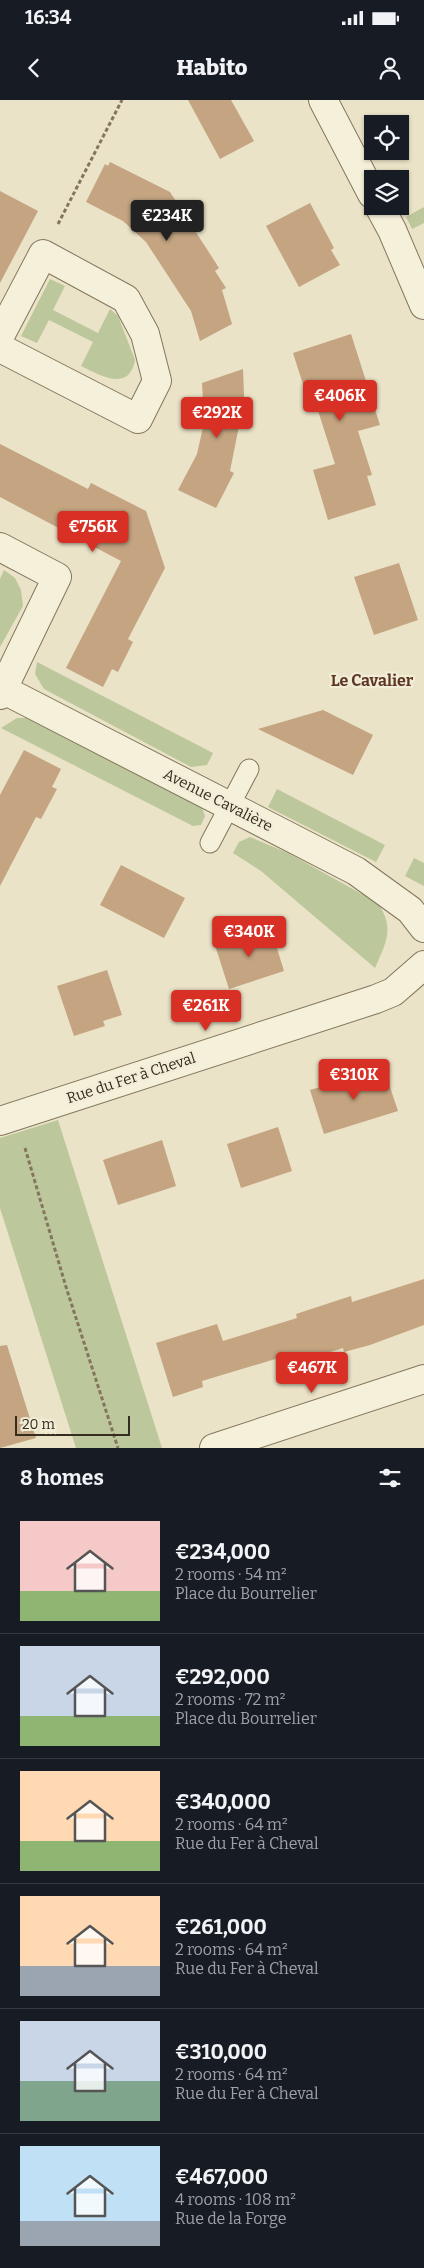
<!DOCTYPE html>
<meta charset="utf-8">
<style>
:root{--surface:#171b24;--page:#20242c;--text:#f1f3f6;--muted:#9ea1a6;--line:#363941;--accent:#d93025}
body{margin:0;font-family:Bitter,serif;background:var(--page);color:var(--text);height:100vh;display:flex;flex-direction:column;font-size:19px;white-space:nowrap}
*{box-sizing:border-box;margin:0}
p{font-size:16px;color:var(--muted)}
.icon{flex:none;width:28px;height:28px;fill:none;stroke:currentColor;stroke-width:2;stroke-linecap:round;stroke-linejoin:round}
.map{position:relative;height:1348px;overflow:hidden}
.side{display:flex;flex-direction:column;background:var(--surface);flex:1}
.side>*{flex:none}
.tools{position:absolute;left:364px;top:15px;display:grid;gap:10px}
.tools a{display:grid;place-items:center;width:45px;height:45px;border-radius:0px;background:var(--surface);box-shadow:0 1px 4px #0004;font-size:25px}
.scale{position:absolute;left:15px;bottom:12px;width:115px;box-sizing:border-box;padding-left:5px;border:2px solid #362d21;border-top:0;font-size:14px;line-height:18px;white-space:nowrap;color:#362d21;-webkit-text-stroke:4px #f2edd6;paint-order:stroke}
.price{position:absolute;translate:-50% -42px;padding:0 11px;border-radius:5px;background:var(--accent);color:#fff;font-size:16px;line-height:32px;filter:drop-shadow(0 1px 2px #0008)}
.price::after{content:'';position:absolute;left:50%;top:30px;width:15px;height:11px;margin-left:-8px;background:inherit;clip-path:polygon(0 0,100% 0,50% 100%)}
.price.on{background:#222;color:#fff}
ul{padding:0;list-style:none}
li{display:flex;align-items:center;gap:15px;height:125px;padding:0 20px}
li+li{border-top:1px solid var(--line)}
li span{display:grid;place-items:center;flex:none;width:140px;height:100px;border-radius:0px;color:#555}
li>.icon{margin-inline-start:auto}
span .icon{width:60px;height:60px;fill:#fffc;stroke-width:1}
li b{font-size:21px}
h2{display:flex;justify-content:space-between;align-items:center;height:60px;padding:0 20px;font-size:21px}
.status{display:flex;justify-content:space-between;align-items:center;height:35px;padding:0 25px;background:var(--surface);direction:ltr}
.status svg{height:14px;fill:currentColor}
header{display:flex;justify-content:space-between;align-items:center;height:65px;padding:0 20px;background:var(--surface);font-size:22px;font-weight:800}
.map>svg:first-child{display:block}
.green{fill:#bdc79c}
.building{fill:#c4a481}
.lines{fill:none;stroke-linecap:round;stroke-linejoin:round}
.service-casing{stroke:#84765e;stroke-width:21}
.minor-casing{stroke:#84765e;stroke-width:30}
.path{stroke:#84765e;stroke-width:3;stroke-dasharray:4 2.5;stroke-linecap:butt}
.service{stroke:#f5f0da;stroke-width:19}
.minor{stroke:#f5f0da;stroke-width:28}
.labels{text-anchor:middle;dominant-baseline:central;stroke-width:4.5;stroke-linejoin:round;paint-order:stroke}
.street-label{font-size:15px;fill:#362d21;stroke:#f2edd6}
.neighbourhood-label{font-size:16px;font-weight:bold;fill:#5e3724;stroke:#f2edd6}
</style>
<div class="status"><b>16:34</b><svg viewBox="0 0 49 12"><path d="M0 12V9h3v3zM5 12V6h3v6zM10 12V3h3v9zM15 12V0h3v12zM26 1h20v11H26zM47 4h2v5h-2z"/></svg></div>
<header><svg class="icon" aria-label="back" viewBox="0 0 24 24"><path d="M15 5l-7 7 7 7"/></svg>Habito<svg class="icon" aria-label="person" viewBox="0 0 24 24"><circle cx="12" cy="8" r="4"/><path d="M4 21q1-7 8-7t8 7"/></svg></header>
<div class="map">
<svg width="424" height="1348" viewBox="0 0 424 1348">
<rect width="100%" height="100%" fill="#eae3c7"/>
<!-- green -->
<g class="green">
<path d="M424 107V123L412 129 406 117Z"/>
<path d="M50 179 65 186 53 210 98 233 110 209 118 216 135 260C129 293 100 275 81 266L93 242 49 220 37 243 21 236Z"/>
<path d="M4 470 15 478 21 490 23 506 0 547V479Z"/>
<path d="M37 562 213 653 207 665 191 667 44 589 35 574Z"/>
<path d="M17 618H27L202 708 205 716 201 725 193 726 1 628Z"/>
<path d="M277 689 385 745 376 762 268 707Z"/>
<path d="M250 737 288 753 378 803C395 829 386 842 375 868L261 771 233 753 239 742Z"/>
<path d="M414 758 424 763V786L405 776Z"/>
<path d="M58 1020 162 1348H76L0 1108V1038Z"/>
</g>
<!-- building -->
<g class="building">
<path d="M188 0H231L254 41 220 59Z"/>
<path d="M110 62 170 92 219 168 215 171 226 188 222 190 232 224 200 241 191 211 146 142 123 121 86 102 105 64 108 66Z"/>
<path d="M0 91 38 111 0 183Z"/>
<path d="M310 103 334 148 331 150 340 165 299 187 266 126Z"/>
<path d="M351 234 380 325 358 331 372 375 367 376 376 405 328 420 313 370 335 364 315 301 309 303 293 253Z"/>
<path d="M243 269 245 321H240L230 371 234 373 216 408 178 390 197 354 204 323 202 283Z"/>
<path d="M0 344 88 389 91 383 146 411 165 468 128 539 133 542 118 572 112 569 103 587 66 568 121 461 0 397Z"/>
<path d="M399 463 418 520 374 535 354 477Z"/>
<path d="M323 610 373 635 353 675 258 629Z"/>
<path d="M24 650 61 669 52 687 57 689 41 719 36 717 0 786V695Z"/>
<path d="M121 765 185 798 164 838 100 805Z"/>
<path d="M271 829 284 871 229 889 214 842 240 833 248 837Z"/>
<path d="M107 870 122 915 103 921 105 926 74 936 57 886Z"/>
<path d="M384 969 398 1011 324 1034 310 990Z"/>
<path d="M278 1027 292 1071 241 1088 227 1044Z"/>
<path d="M162 1040 176 1086 118 1105 103 1060Z"/>
<path d="M424 1179V1225L370 1245 344 1252 343 1248 285 1266 282 1257 202 1281 203 1287 173 1297 156 1243 217 1224 223 1241 297 1218 296 1214 351 1196 352 1202Z"/>
<path d="M7 1245 36 1338 0 1348V1246Z"/>
</g>
<g class="lines">
<!-- service casing -->
<g class="service-casing">
<path id="service" d="M210 743 249 669"/>
</g>
<!-- minor casing -->
<g class="minor-casing">
<g id="minor">
<path d="M323 0 372 94"/>
<path d="M379 106 392 130 424 205"/>
<path d="M0 236 43 154 126 199 145 234 157 281 138 319 0 248"/>
<path d="M0 447 57 477 0 595"/>
<path d="M0 588 356 771 410 810 424 828"/>
<path d="M0 1021 376 899 393 892 424 865"/>
<path d="M214 1348 424 1279"/>
</g>
</g>
<!-- path -->
<g class="path">
<path d="M58 124 122 0"/>
<path d="M25 1048 66 1187 118 1348"/>
</g>
<!-- service -->
<use href="#service" class="service"/>
<!-- minor -->
<use href="#minor" class="minor"/>
</g>
<g class="labels">
<!-- street labels -->
<g class="street-label">
<text transform="translate(218 700) rotate(27)">Avenue Cavalière</text>
<text transform="translate(131 978) rotate(-18)">Rue du Fer à Cheval</text>
</g>
<!-- neighbourhood labels -->
<g class="neighbourhood-label">
<text x="372" y="580">Le Cavalier</text>
</g>
</g>
</svg>
<div class="tools">
<a><svg class="icon" aria-label="locate" viewBox="0 0 24 24"><circle cx="12" cy="12" r="6"/><path d="M12 2v4M12 18v4M2 12h4M18 12h4"/></svg></a>
<a><svg class="icon" aria-label="layers" viewBox="0 0 24 24"><path d="M12 4l9 5-9 5-9-5zM3 14l9 5 9-5"/></svg></a>
</div>
<div class="scale">20 m</div>
<b class="price on" style="left:167px;top:142px">€234K</b>
<b class="price" style="left:340px;top:322px">€406K</b>
<b class="price" style="left:217px;top:339px">€292K</b>
<b class="price" style="left:93px;top:453px">€756K</b>
<b class="price" style="left:249px;top:858px">€340K</b>
<b class="price" style="left:206px;top:932px">€261K</b>
<b class="price" style="left:354px;top:1001px">€310K</b>
<b class="price" style="left:312px;top:1294px">€467K</b>
</div>
<section class="side">
<h2>8 homes<svg class="icon" aria-label="filters" viewBox="0 0 24 24"><path d="M4 7h16M4 17h16"/><circle cx="9" cy="7" r="2"/><circle cx="15" cy="17" r="2"/></svg></h2>
<ul>
<li><span style="background:linear-gradient(#f6c9c9 70%,#8fb573 0)"><svg class="icon" aria-label="home" viewBox="0 0 24 24"><path d="M3 11l9-7 9 7M6 9v11h12V9"/></svg></span><div><b>€234,000</b><p>2 rooms · 54 m²</p><p>Place du Bourrelier</p></div></li>
<li><span style="background:linear-gradient(#c9d6e8 70%,#8fb573 0)"><svg class="icon" aria-label="home" viewBox="0 0 24 24"><path d="M3 11l9-7 9 7M6 9v11h12V9"/></svg></span><div><b>€292,000</b><p>2 rooms · 72 m²</p><p>Place du Bourrelier</p></div></li>
<li><span style="background:linear-gradient(#ffd9b3 70%,#8fb573 0)"><svg class="icon" aria-label="home" viewBox="0 0 24 24"><path d="M3 11l9-7 9 7M6 9v11h12V9"/></svg></span><div><b>€340,000</b><p>2 rooms · 64 m²</p><p>Rue du Fer à Cheval</p></div></li>
<li><span style="background:linear-gradient(#ffd9b3 70%,#9aa5b1 0)"><svg class="icon" aria-label="home" viewBox="0 0 24 24"><path d="M3 11l9-7 9 7M6 9v11h12V9"/></svg></span><div><b>€261,000</b><p>2 rooms · 64 m²</p><p>Rue du Fer à Cheval</p></div></li>
<li><span style="background:linear-gradient(#c9d6e8 60%,#7fa58c 0)"><svg class="icon" aria-label="home" viewBox="0 0 24 24"><path d="M3 11l9-7 9 7M6 9v11h12V9"/></svg></span><div><b>€310,000</b><p>2 rooms · 64 m²</p><p>Rue du Fer à Cheval</p></div></li>
<li><span style="background:linear-gradient(#bfe0f5 75%,#9aa5b1 0)"><svg class="icon" aria-label="home" viewBox="0 0 24 24"><path d="M3 11l9-7 9 7M6 9v11h12V9"/></svg></span><div><b>€467,000</b><p>4 rooms · 108 m²</p><p>Rue de la Forge</p></div></li>
</ul>
</section>
